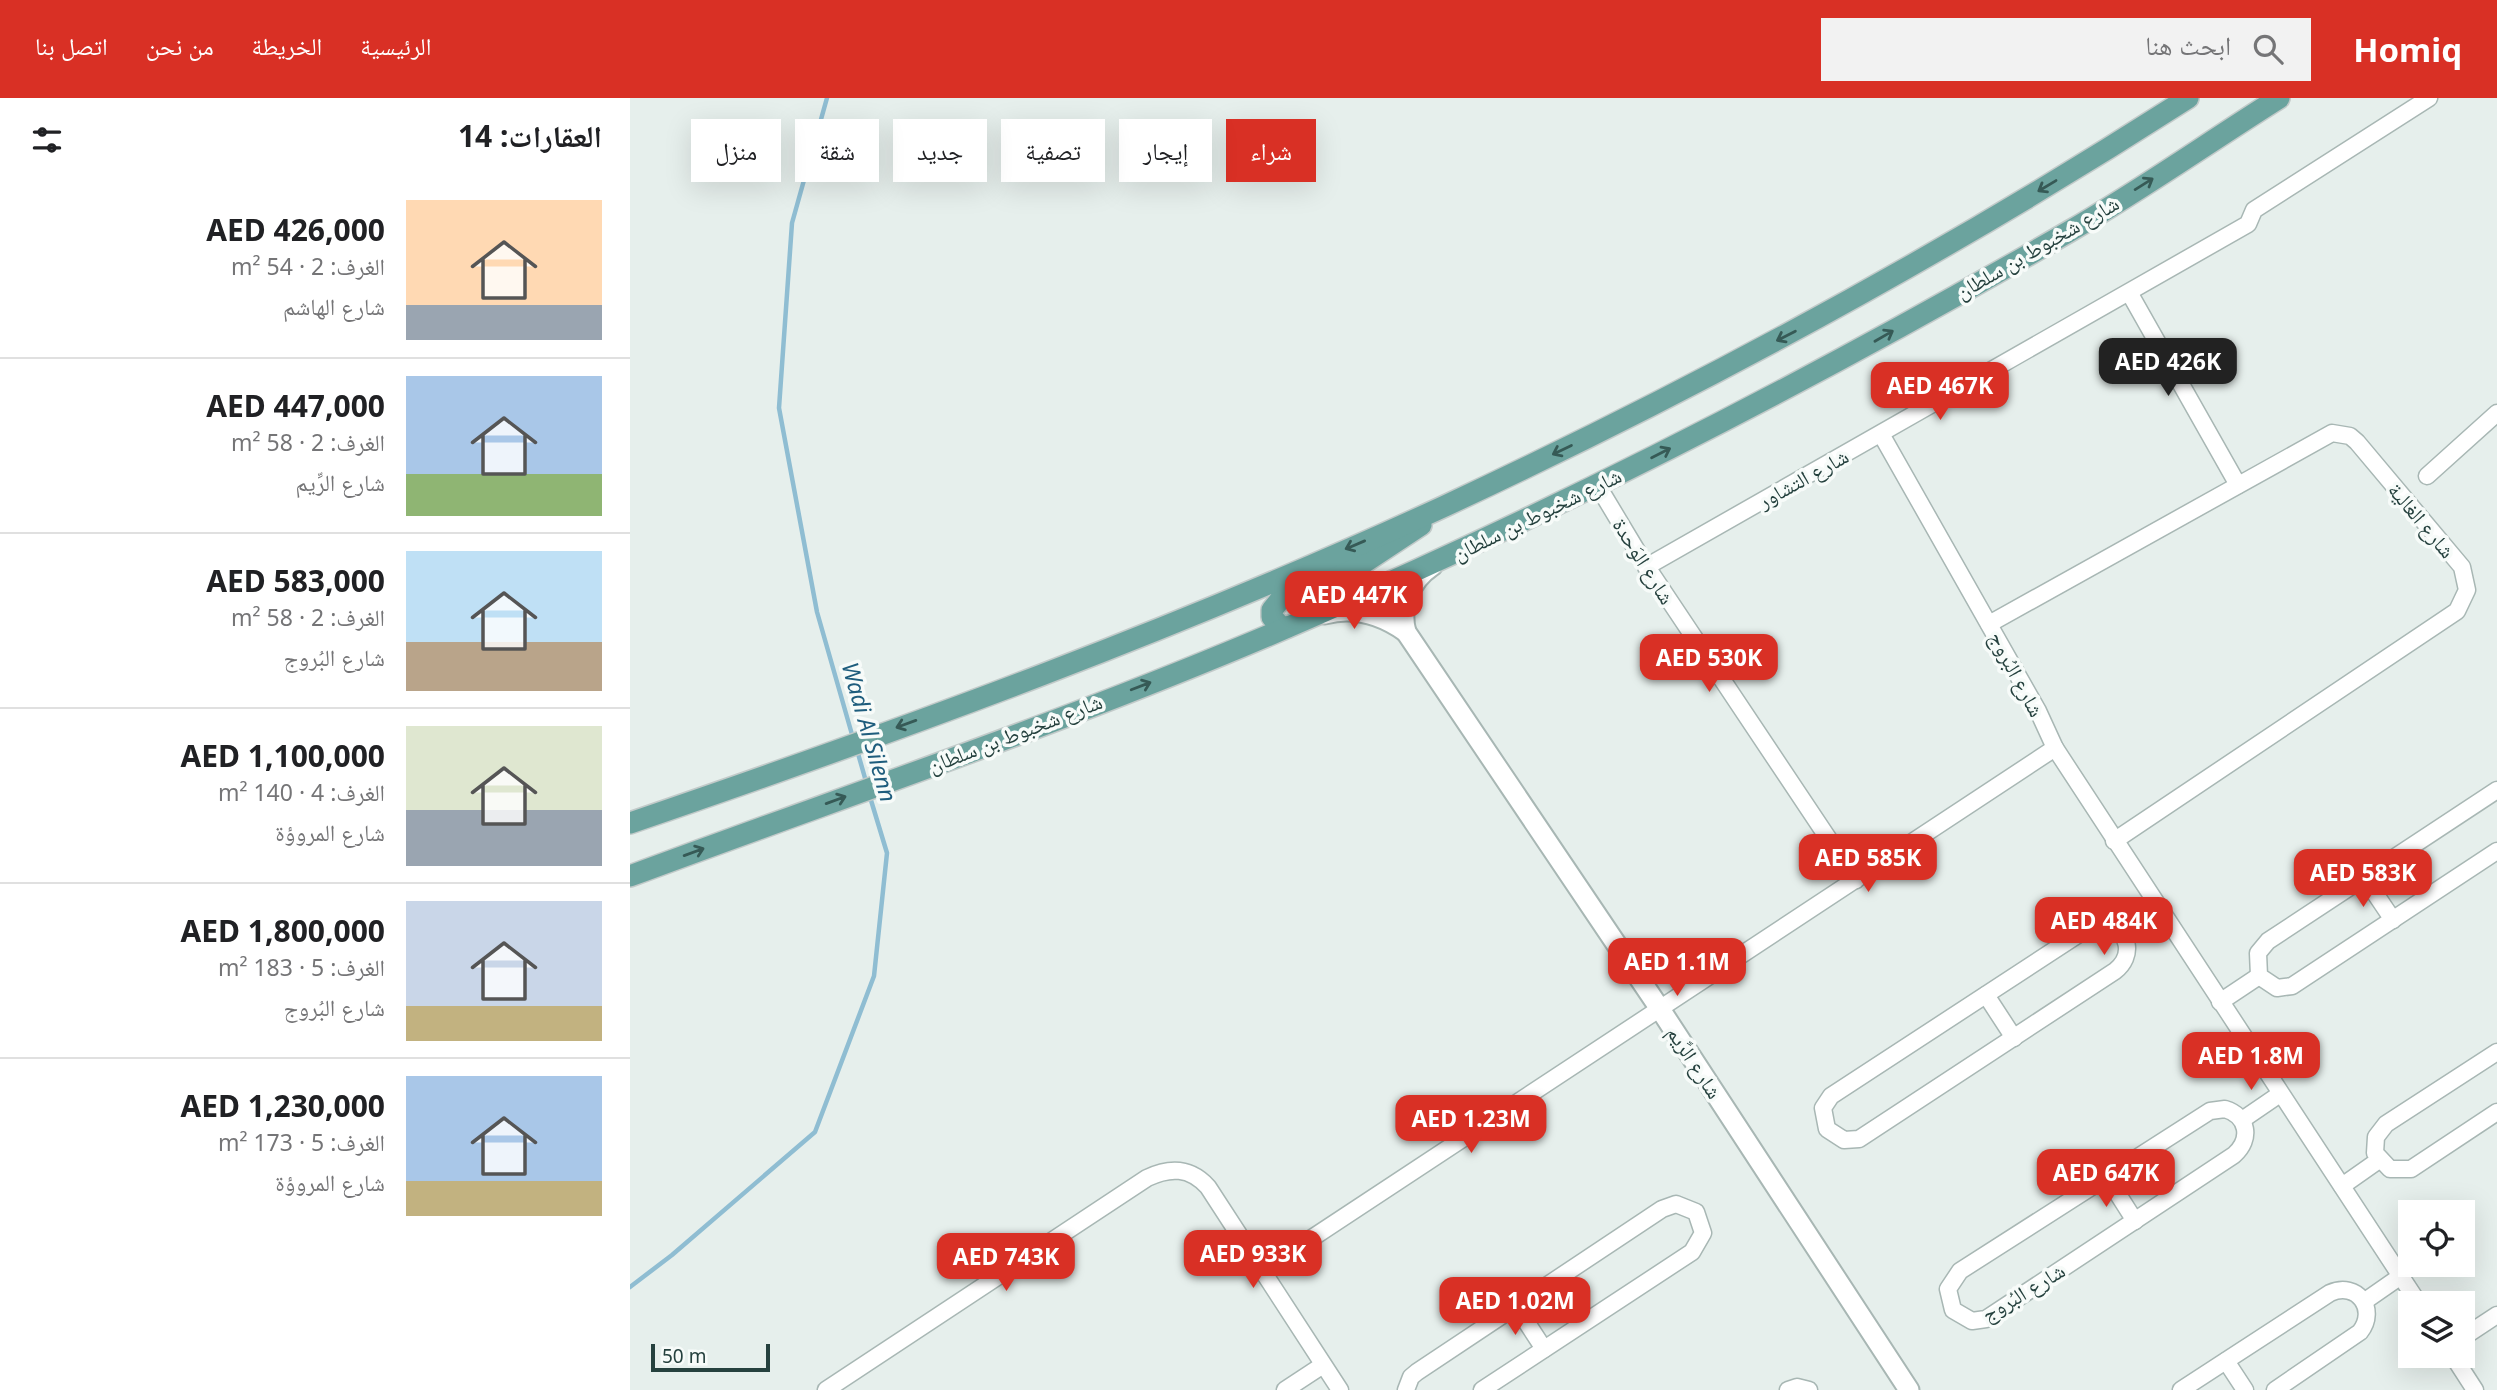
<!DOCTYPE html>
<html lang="ar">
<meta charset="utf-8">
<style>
:root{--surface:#fff;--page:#f2f2f2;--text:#202124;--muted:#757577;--line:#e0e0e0;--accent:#d93025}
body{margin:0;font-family:"Noto Sans","Noto Naskh Arabic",sans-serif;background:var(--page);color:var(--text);direction:rtl;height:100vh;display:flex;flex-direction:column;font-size:26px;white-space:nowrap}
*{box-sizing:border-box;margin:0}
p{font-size:23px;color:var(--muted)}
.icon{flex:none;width:38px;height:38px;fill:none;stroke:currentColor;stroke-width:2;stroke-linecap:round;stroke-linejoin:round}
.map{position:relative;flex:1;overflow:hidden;direction:ltr}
.side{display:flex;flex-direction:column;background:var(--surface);width:630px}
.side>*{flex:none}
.hud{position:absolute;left:21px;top:21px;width:665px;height:63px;direction:rtl;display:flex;gap:14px}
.tools{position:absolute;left:1768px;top:1102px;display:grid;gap:14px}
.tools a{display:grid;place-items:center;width:77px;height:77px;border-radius:0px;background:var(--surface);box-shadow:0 7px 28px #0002;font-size:35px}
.scale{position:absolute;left:21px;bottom:18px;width:119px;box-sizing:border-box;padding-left:7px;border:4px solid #25413e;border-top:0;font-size:19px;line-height:24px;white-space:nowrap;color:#25413e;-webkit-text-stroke:5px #f7fbf9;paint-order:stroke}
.price{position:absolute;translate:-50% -60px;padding:0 16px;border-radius:14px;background:var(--accent);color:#fff;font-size:23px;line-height:46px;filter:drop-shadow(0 2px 4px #0008)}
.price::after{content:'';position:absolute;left:50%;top:42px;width:21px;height:16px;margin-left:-10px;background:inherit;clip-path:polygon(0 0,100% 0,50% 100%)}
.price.active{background:#222;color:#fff}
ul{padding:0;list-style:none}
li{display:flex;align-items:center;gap:21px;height:175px;padding:0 28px}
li+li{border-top:2px solid var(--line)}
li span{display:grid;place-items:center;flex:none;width:196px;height:140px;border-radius:0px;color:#555}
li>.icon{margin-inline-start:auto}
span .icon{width:84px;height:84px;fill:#fffc;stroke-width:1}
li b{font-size:30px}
h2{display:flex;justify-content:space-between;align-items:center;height:84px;padding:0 28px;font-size:30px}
.pill{padding:0 24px;border-radius:0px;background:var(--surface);box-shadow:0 7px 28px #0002;font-size:24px;line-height:63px}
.pill.active{background:var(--accent);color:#fff}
header{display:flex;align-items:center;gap:42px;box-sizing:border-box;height:98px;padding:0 35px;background:var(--accent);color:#fff}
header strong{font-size:33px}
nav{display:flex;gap:38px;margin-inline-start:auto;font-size:24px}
.search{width:490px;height:63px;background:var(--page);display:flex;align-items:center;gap:18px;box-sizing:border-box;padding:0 24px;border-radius:0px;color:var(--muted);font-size:26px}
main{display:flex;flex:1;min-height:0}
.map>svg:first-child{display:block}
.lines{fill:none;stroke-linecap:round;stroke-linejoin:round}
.stream{stroke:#8fbdd2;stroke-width:4.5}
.minor-casing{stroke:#a8b7b4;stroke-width:19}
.tertiary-casing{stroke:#a8b7b4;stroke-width:23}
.primary-casing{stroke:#c2cac9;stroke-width:24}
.minor{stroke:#fff;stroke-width:16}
.tertiary{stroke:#fff;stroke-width:19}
.primary{stroke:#6ba39e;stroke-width:21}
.oneway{stroke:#365a56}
.labels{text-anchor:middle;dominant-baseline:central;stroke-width:7;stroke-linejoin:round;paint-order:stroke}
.street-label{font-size:21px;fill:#25413e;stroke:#f7fbf9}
.water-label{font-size:23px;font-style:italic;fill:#1e5d7d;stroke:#f7fbf9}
</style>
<header>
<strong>Homiq</strong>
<div class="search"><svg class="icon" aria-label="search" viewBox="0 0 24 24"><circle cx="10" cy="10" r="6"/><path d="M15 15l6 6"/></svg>ابحث هنا</div>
<nav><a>الرئيسية</a><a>الخريطة</a><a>من نحن</a><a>اتصل بنا</a></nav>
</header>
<main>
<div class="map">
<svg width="1867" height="1292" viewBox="0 0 1867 1292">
<rect width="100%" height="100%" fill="#e6efec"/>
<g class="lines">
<!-- stream -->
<g class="stream">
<path d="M197 0 162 125 149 310 187 514 223 640"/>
<path d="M227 652 237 687"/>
<path d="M0 1189 42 1157 185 1034 244 878 257 755 240 699"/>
</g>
<!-- minor casing -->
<g class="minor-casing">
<g id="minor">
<path d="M1500 196 1608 387"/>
<path d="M1251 336 1408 613 1425 650 1789 1206"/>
<path d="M1797 378 1867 315"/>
<path d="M968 388 1013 463 1226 782"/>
<path d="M1016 469 1618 126 1624 112 1799 0"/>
<path d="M1359 526 1702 335 1720 338 1727 344 1832 469 1837 492 1827 513 1484 743"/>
<path d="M1867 692 1638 843 1628 855 1629 878 1647 890 1662 888 1867 753"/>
<path d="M1734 779 1763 822"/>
<path d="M1476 826C1500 833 1504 858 1485 873L1229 1041 1214 1042 1197 1031 1193 1010 1201 998 1455 832Z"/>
<path d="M1494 838 1530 811"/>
<path d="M1356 897 1384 940"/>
<path d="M1590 904 1629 878"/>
<path d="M1867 954 1756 1026 1746 1039 1745 1055 1760 1071H1781L1867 1014"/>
<path d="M1595 1011C1618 1018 1622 1041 1604 1057L1356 1221 1342 1223 1323 1212 1318 1191 1330 1173 1580 1013Z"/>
<path d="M1612 1022 1650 996"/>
<path d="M1477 1079 1505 1123"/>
<path d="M1712 1088 1749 1062"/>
<path d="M632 1173 1425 650"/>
<path d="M1735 1203 1771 1178"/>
<path d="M886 1208 914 1251"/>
<path d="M1832 1240 1867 1217"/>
<path d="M1823 1258 1845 1292"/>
<path d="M1596 1263 1615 1292"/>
<path d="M196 1292 517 1080C540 1069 560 1069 578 1089L710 1292"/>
<path d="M655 1292 693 1267"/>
<path d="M776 1292 781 1279 787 1274 1032 1111 1046 1106 1066 1114 1073 1135 1062 1154 852 1292"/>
<path d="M1158 1292 1167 1289 1179 1292"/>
<path d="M1551 1292 1700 1195C1727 1183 1748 1211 1730 1234L1645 1292"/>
</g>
</g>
<!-- tertiary casing -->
<g class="tertiary-casing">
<g id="tertiary">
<path d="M802 468C780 483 769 509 776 534L1030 911 1279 1292"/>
<path d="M695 516C725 508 752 517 776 534"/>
</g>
</g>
<!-- primary casing -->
<g class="primary-casing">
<g id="primary">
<path d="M657 529 650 528 642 519V512L650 502 729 468 791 427"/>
<path d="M0 725C275 631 551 530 815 408 1072 288 1320 153 1558 0"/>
<path d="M0 778C226 694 457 617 679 520 940 407 1193 276 1440 133 1511 92 1579 44 1649 0"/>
</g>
</g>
<!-- minor -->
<use href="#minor" class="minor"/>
<!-- tertiary -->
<use href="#tertiary" class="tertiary"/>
<!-- primary -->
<use href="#primary" class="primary"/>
</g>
<!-- one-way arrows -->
<defs><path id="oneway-shaft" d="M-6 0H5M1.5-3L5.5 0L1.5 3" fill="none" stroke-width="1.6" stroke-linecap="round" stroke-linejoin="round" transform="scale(1.75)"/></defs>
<g class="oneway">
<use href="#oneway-shaft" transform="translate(1514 86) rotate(-32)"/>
<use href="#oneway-shaft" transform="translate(1417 88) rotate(149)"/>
<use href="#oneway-shaft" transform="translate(1156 238) rotate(153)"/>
<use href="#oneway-shaft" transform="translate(1254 238) rotate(-30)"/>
<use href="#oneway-shaft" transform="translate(932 352) rotate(154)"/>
<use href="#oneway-shaft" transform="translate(1031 355) rotate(-27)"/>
<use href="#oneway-shaft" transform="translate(725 447) rotate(157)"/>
<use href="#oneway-shaft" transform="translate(511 588) rotate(-21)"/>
<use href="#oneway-shaft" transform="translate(276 626) rotate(160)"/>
<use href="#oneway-shaft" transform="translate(206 702) rotate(-20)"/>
<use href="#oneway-shaft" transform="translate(64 754) rotate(-20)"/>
</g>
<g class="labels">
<!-- street labels -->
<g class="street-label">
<text transform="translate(1407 149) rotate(-30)">شارع شخبوط بن سلطان</text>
<text transform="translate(1173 380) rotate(-29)">شارع التشاور</text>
<text transform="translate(907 416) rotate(-26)">شارع شخبوط بن سلطان</text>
<text transform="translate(1792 422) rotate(50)">شارع الغالية</text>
<text transform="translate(1014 463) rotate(58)">شارع الوَحدة</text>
<text transform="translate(1387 576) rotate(62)">شارع البُروج</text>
<text transform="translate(385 635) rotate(-21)">شارع شخبوط بن سلطان</text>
<text transform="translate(1065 964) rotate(57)">شارع الرِّيم</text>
<text transform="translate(1393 1194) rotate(-31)">شارع البُروج</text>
</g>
<!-- water labels -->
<g class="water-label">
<text transform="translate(240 634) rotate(74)">Wadi Al Silenn</text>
</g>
</g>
</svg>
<div class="tools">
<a><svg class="icon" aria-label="locate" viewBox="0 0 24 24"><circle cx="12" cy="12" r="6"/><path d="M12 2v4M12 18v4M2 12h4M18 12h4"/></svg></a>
<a><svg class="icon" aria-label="layers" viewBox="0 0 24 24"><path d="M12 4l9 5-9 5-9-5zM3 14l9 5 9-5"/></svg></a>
</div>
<div class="scale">50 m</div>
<b class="price active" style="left:1538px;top:300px">AED 426K</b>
<b class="price" style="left:1310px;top:324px">AED 467K</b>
<b class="price" style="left:724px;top:533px">AED 447K</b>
<b class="price" style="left:1079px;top:596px">AED 530K</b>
<b class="price" style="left:1238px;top:796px">AED 585K</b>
<b class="price" style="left:1733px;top:811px">AED 583K</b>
<b class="price" style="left:1474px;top:859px">AED 484K</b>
<b class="price" style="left:1047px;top:900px">AED 1.1M</b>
<b class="price" style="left:1621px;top:994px">AED 1.8M</b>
<b class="price" style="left:841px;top:1057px">AED 1.23M</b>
<b class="price" style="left:1476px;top:1111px">AED 647K</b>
<b class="price" style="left:623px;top:1192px">AED 933K</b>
<b class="price" style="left:376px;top:1195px">AED 743K</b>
<b class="price" style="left:885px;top:1239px">AED 1.02M</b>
<div class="hud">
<a class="pill active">شراء</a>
<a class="pill">إيجار</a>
<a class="pill">تصفية</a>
<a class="pill">جديد</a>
<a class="pill">شقة</a>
<a class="pill">منزل</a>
</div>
</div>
<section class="side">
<h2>العقارات: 14<svg class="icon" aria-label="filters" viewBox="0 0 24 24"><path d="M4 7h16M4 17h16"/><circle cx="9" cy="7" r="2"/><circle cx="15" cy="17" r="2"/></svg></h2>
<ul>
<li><span style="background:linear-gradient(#ffd9b3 75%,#9aa5b1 0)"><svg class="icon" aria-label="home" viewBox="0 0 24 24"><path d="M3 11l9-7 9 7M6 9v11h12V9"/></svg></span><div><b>AED 426,000</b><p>الغرف: 2 · 54 m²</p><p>شارع الهاشم</p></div></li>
<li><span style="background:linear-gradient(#a9c7e8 70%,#8fb573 0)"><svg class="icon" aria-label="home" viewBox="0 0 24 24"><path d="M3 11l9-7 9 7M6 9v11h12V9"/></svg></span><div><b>AED 447,000</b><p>الغرف: 2 · 58 m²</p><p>شارع الرِّيم</p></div></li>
<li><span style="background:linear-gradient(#bfe0f5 65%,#b9a48a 0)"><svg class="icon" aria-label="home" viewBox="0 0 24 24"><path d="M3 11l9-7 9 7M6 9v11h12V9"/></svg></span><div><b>AED 583,000</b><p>الغرف: 2 · 58 m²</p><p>شارع البُروج</p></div></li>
<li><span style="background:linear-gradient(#dfe7d0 60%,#9aa5b1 0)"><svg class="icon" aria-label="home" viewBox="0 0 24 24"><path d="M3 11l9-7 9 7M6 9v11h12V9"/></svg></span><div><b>AED 1,100,000</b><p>الغرف: 4 · 140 m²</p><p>شارع المروؤة</p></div></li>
<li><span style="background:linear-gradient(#c9d6e8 75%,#c2b280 0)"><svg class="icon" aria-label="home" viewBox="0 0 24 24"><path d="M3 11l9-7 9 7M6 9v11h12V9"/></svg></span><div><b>AED 1,800,000</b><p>الغرف: 5 · 183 m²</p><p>شارع البُروج</p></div></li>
<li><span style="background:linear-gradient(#a9c7e8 75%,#c2b280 0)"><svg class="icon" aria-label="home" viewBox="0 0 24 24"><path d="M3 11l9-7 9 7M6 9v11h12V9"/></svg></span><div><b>AED 1,230,000</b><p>الغرف: 5 · 173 m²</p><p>شارع المروؤة</p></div></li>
</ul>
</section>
</main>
